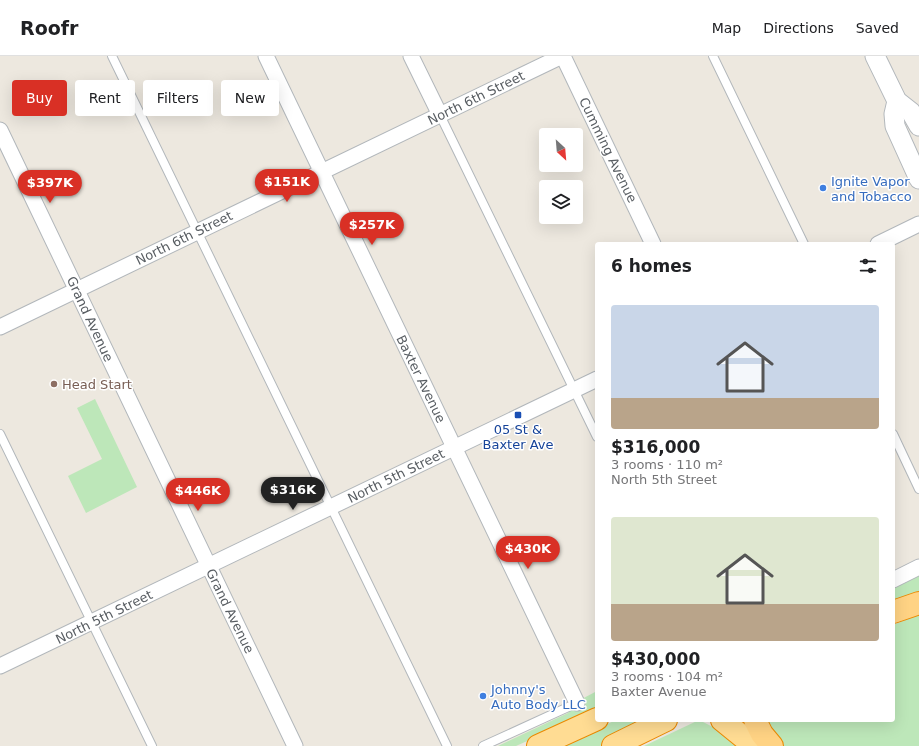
<!DOCTYPE html>
<meta charset="utf-8">
<style>
:root{--surface:#fff;--page:#f6f6f6;--text:#202124;--muted:#757577;--line:#e0e0e0;--accent:#d93025}
body{margin:0;font-family:"DejaVu Sans",sans-serif;background:var(--page);color:var(--text);height:100vh;display:flex;flex-direction:column;font-size:15px;white-space:nowrap}
*{box-sizing:border-box;margin:0}
p{font-size:13px;color:var(--muted)}
.icon{flex:none;width:22px;height:22px;fill:none;stroke:currentColor;stroke-width:2;stroke-linecap:round;stroke-linejoin:round}
.map{position:relative;flex:1;overflow:hidden}
.details{position:absolute;left:595px;top:186px;width:300px;height:480px;display:flex;flex-direction:column;background:var(--surface);border-radius:4px;box-shadow:0 4px 16px #0002}
.details>*{flex:none}
.hud{position:absolute;left:12px;top:24px;width:380px;height:36px;display:flex;gap:8px}
.needle{width:26px;rotate:154deg}
.controls{position:absolute;left:539px;top:72px;display:grid;gap:8px}
.controls a{display:grid;place-items:center;width:44px;height:44px;border-radius:4px;background:var(--surface);box-shadow:0 4px 16px #0002;font-size:20px}
.price{position:absolute;translate:-50% -34px;padding:0 9px;border-radius:14px;background:var(--accent);color:#fff;font-size:13px;line-height:26px;filter:drop-shadow(0 1px 2px #0008)}
.price::after{content:'';position:absolute;left:50%;top:24px;width:12px;height:9px;margin-left:-6px;background:inherit;clip-path:polygon(0 0,100% 0,50% 100%)}
.price.selected{background:#222;color:#fff}
ul{padding:0;list-style:none}
li{display:grid;align-content:center;gap:8px;height:212px;padding:0 16px}
li span{display:grid;place-items:center;height:124px;border-radius:4px;color:#555}
li>.icon{margin-inline-start:auto}
span .icon{width:72px;height:72px;fill:#fffc;stroke-width:1}
li b{font-size:17px}
h2{display:flex;justify-content:space-between;align-items:center;height:48px;padding:0 16px;font-size:17px}
.pill{padding:0 14px;border-radius:4px;background:var(--surface);box-shadow:0 4px 16px #0002;font-size:14px;line-height:36px}
.pill.selected{background:var(--accent);color:#fff}
header{display:flex;align-items:center;gap:24px;box-sizing:border-box;height:56px;padding:0 20px;background:var(--surface);border-bottom:1px solid var(--line)}
header strong{font-size:19px}
nav{display:flex;gap:22px;margin-inline-start:auto;font-size:14px}
.map>svg:first-child{display:block}
.green{fill:#bde7b9}
.lines{fill:none;stroke-linecap:round;stroke-linejoin:round}
.service-casing{stroke:#b2b7bb;stroke-width:10}
.minor-casing{stroke:#b2b7bb;stroke-width:17}
.tertiary-casing{stroke:#b2b7bb;stroke-width:21}
.trunk-casing{stroke:#ec8900;stroke-width:24}
.motorway-casing{stroke:#ec8900;stroke-width:24}
.service{stroke:#fff;stroke-width:8}
.minor{stroke:#fff;stroke-width:15}
.tertiary{stroke:#fff;stroke-width:19}
.trunk{stroke:#ffdc93;stroke-width:22}
.motorway{stroke:#ffd384;stroke-width:22}
.shop-dot{fill:#3f7fe0;stroke:#fff;stroke-width:1.5}
.education-dot{fill:#8d6e63;stroke:#fff;stroke-width:1.5}
.transit-dot{fill:#1a4fb4;stroke:#fff;stroke-width:1.5}
.labels{text-anchor:middle;dominant-baseline:central;stroke-width:3;stroke-linejoin:round;paint-order:stroke}
.street-label{font-size:13px;fill:#585d62;stroke:#fff}
.shop-label{font-size:13px;fill:#366cbe;stroke:#fff;text-anchor:start}
.education-label{font-size:13px;fill:#785e54;stroke:#fff;text-anchor:start}
.transit-label{font-size:13px;fill:#164399;stroke:#fff}
</style>
<header>
<strong>Roofr</strong>
<nav><a>Map</a><a>Directions</a><a>Saved</a></nav>
</header>
<div class="map">
<svg width="919" height="690" viewBox="0 0 919 690">
<rect width="100%" height="100%" fill="#ede8df"/>
<!-- green -->
<g class="green">
<path d="M95 343 137 431 86 457 68 420 102 403 77 352Z"/>
<path d="M919 517V537L893 548V530Z"/>
<path d="M919 558V690H783L771 678 765 664H893V569Z"/>
<path d="M597 635V654L516 690H498L568 657 576 646Z"/>
<path d="M616 664H656L600 690H559Z"/>
<path d="M699 664 719 674 738 690H644Z"/>
</g>
<g class="lines">
<!-- service casing -->
<g class="service-casing">
<g id="service">
<path d="M112 0 447 690"/>
<path d="M713 0 804 188"/>
<path d="M440 59 597 381"/>
<path d="M0 378 152 690"/>
<path d="M893 378 919 433"/>
<path d="M483 690 577 647"/>
</g>
</g>
<!-- minor casing -->
<g class="minor-casing">
<g id="minor">
<path d="M266 0 577 647"/>
<path d="M411 0 440 59"/>
<path d="M563 0 653 188"/>
<path d="M0 74 295 690"/>
<path d="M878 188 919 168"/>
<path d="M0 271 562 0"/>
<path d="M893 524 919 511"/>
<path d="M0 610 597 323"/>
</g>
</g>
<!-- tertiary casing -->
<g class="tertiary-casing">
<g id="tertiary">
<path d="M875 0 897 45 911 56 919 70"/>
<path d="M897 45 894 58 895 70 919 123"/>
</g>
</g>
<!-- trunk casing -->
<g class="trunk-casing">
<g id="trunk">
<path d="M722 664 754 690"/>
<path d="M538 690 597 663"/>
<path d="M613 690 666 664"/>
</g>
</g>
<!-- motorway casing -->
<g class="motorway-casing">
<g id="motorway">
<path d="M893 556 919 547"/>
<path d="M755 664 762 678 772 690"/>
</g>
</g>
<!-- service -->
<use href="#service" class="service"/>
<!-- minor -->
<use href="#minor" class="minor"/>
<!-- tertiary -->
<use href="#tertiary" class="tertiary"/>
<!-- trunk -->
<use href="#trunk" class="trunk"/>
<!-- motorway -->
<use href="#motorway" class="motorway"/>
</g>
<!-- markers -->
<g class="shop-dot">
<circle cx="823" cy="132" r="4"/>
<circle cx="483" cy="640" r="4"/>
</g>
<circle class="education-dot" cx="54" cy="328" r="4"/>
<rect class="transit-dot" x="514" y="355" width="8" height="8" rx="2"/>
<g class="labels">
<!-- street labels -->
<g class="street-label">
<text transform="translate(476 42) rotate(-26)">North 6th Street</text>
<text transform="translate(608 94) rotate(64)">Cumming Avenue</text>
<text transform="translate(184 182) rotate(-26)">North 6th Street</text>
<text transform="translate(90 263) rotate(65)">Grand Avenue</text>
<text transform="translate(421 323) rotate(64)">Baxter Avenue</text>
<text transform="translate(396 420) rotate(-26)">North 5th Street</text>
<text transform="translate(230 555) rotate(64)">Grand Avenue</text>
<text transform="translate(104 561) rotate(-26)">North 5th Street</text>
</g>
<!-- shop labels -->
<g class="shop-label">
<text x="831" y="125">Ignite Vapor<tspan x="831" dy="15">and Tobacco</tspan></text>
<text x="491" y="633">Johnny's<tspan x="491" dy="15">Auto Body LLC</tspan></text>
</g>
<!-- education labels -->
<g class="education-label">
<text x="62" y="328">Head Start</text>
</g>
<!-- transit labels -->
<g class="transit-label">
<text x="518" y="373">05 St &amp;<tspan x="518" dy="15">Baxter Ave</tspan></text>
</g>
</g>
</svg>
<div class="controls">
<a><svg class="needle" viewBox="-14 -14 28 28"><path d="M0-13l5 13h-10z" fill="#e53935"/><path d="M0 13l5-13h-10z" fill="#757577"/></svg></a>
<a><svg class="icon" aria-label="layers" viewBox="0 0 24 24"><path d="M12 4l9 5-9 5-9-5zM3 14l9 5 9-5"/></svg></a>
</div>
<b class="price" style="left:287px;top:147px">$151K</b>
<b class="price" style="left:50px;top:148px">$397K</b>
<b class="price" style="left:372px;top:190px">$257K</b>
<b class="price selected" style="left:293px;top:455px">$316K</b>
<b class="price" style="left:198px;top:456px">$446K</b>
<b class="price" style="left:528px;top:514px">$430K</b>
<div class="hud">
<a class="pill selected">Buy</a>
<a class="pill">Rent</a>
<a class="pill">Filters</a>
<a class="pill">New</a>
</div>
<section class="details">
<h2>6 homes<svg class="icon" aria-label="filters" viewBox="0 0 24 24"><path d="M4 7h16M4 17h16"/><circle cx="9" cy="7" r="2"/><circle cx="15" cy="17" r="2"/></svg></h2>
<ul>
<li><span style="background:linear-gradient(#c9d6e8 75%,#b9a48a 0)"><svg class="icon" aria-label="home" viewBox="0 0 24 24"><path d="M3 11l9-7 9 7M6 9v11h12V9"/></svg></span><div><b>$316,000</b><p>3 rooms · 110 m²</p><p>North 5th Street</p></div></li>
<li><span style="background:linear-gradient(#dfe7d0 70%,#b9a48a 0)"><svg class="icon" aria-label="home" viewBox="0 0 24 24"><path d="M3 11l9-7 9 7M6 9v11h12V9"/></svg></span><div><b>$430,000</b><p>3 rooms · 104 m²</p><p>Baxter Avenue</p></div></li>
</ul>
</section>
</div>
